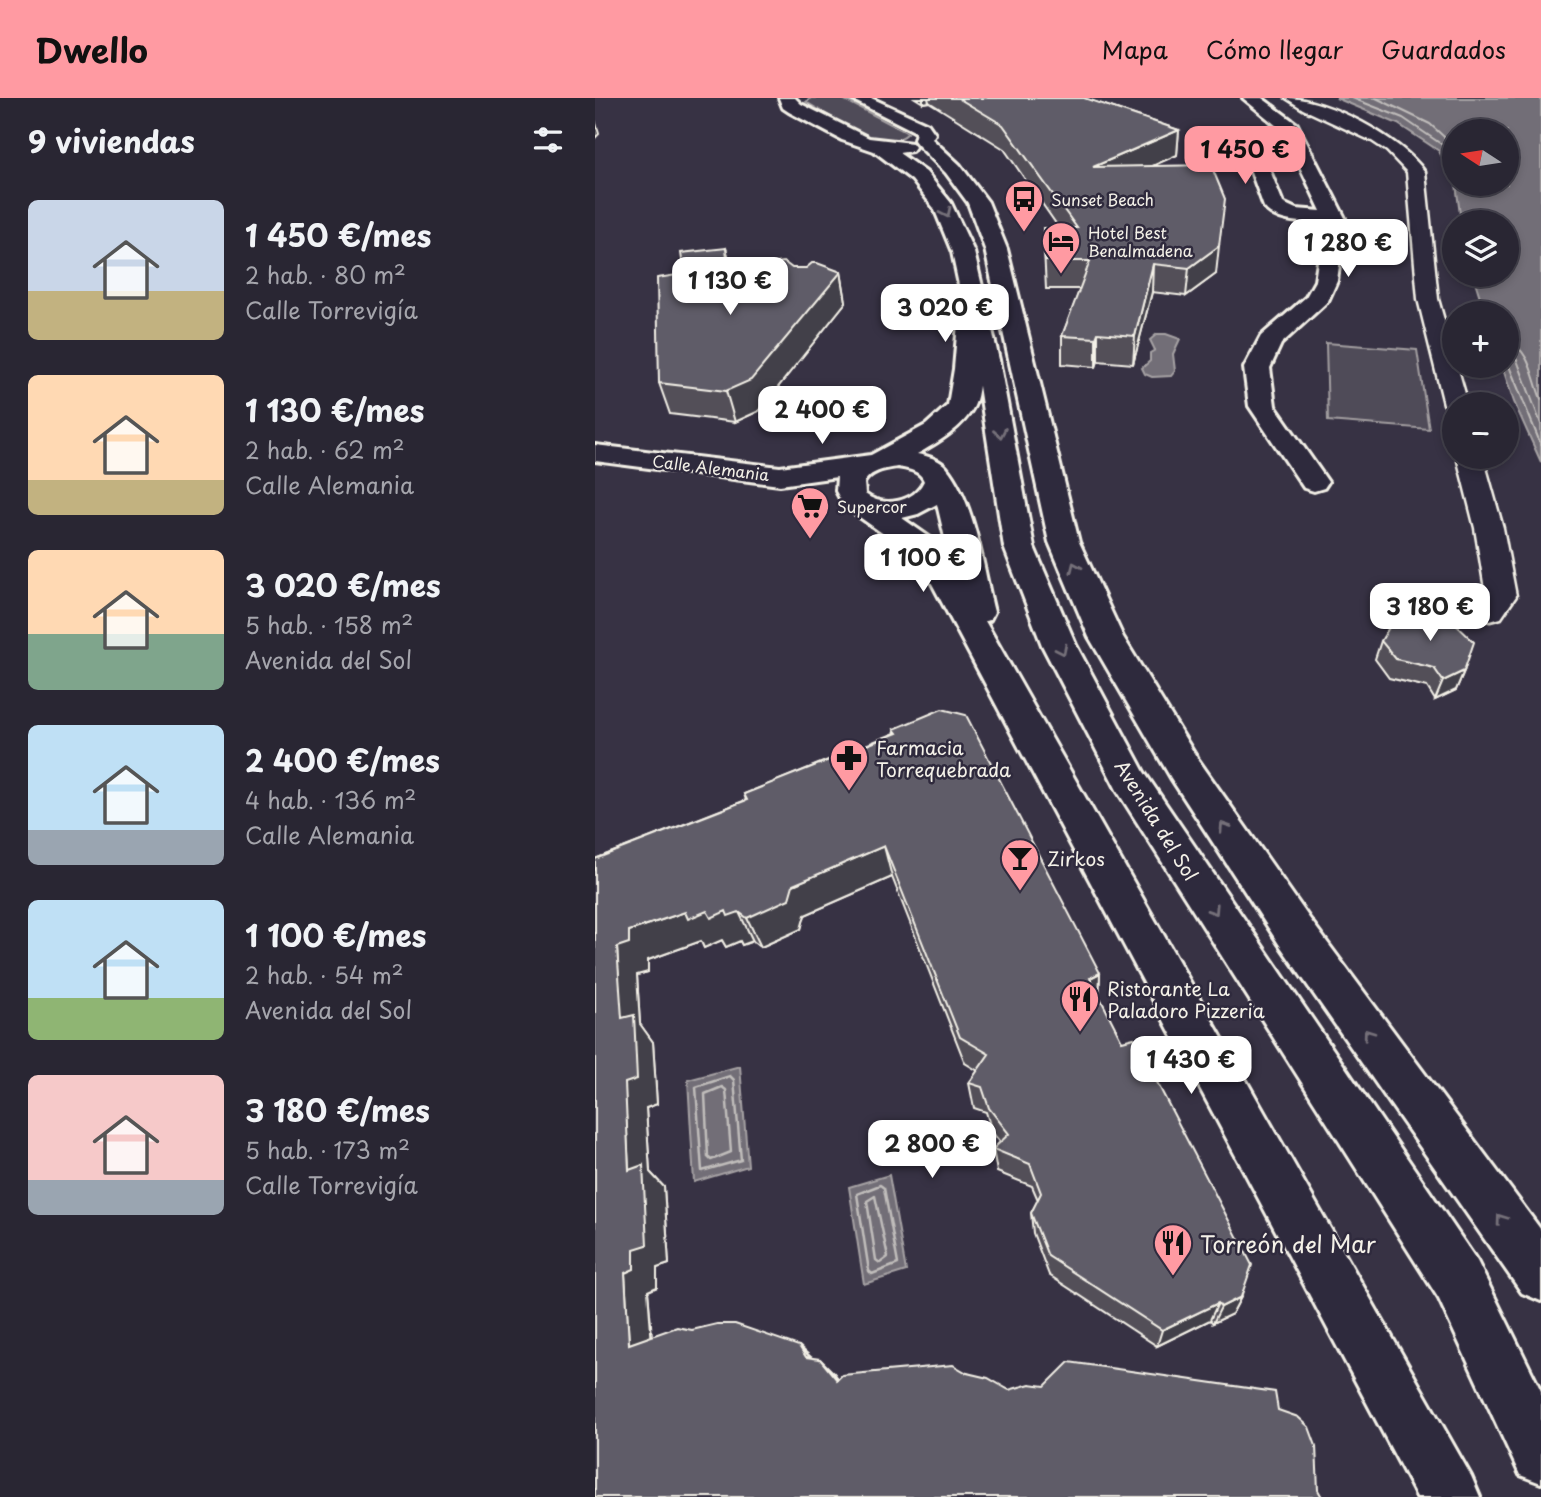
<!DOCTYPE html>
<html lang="es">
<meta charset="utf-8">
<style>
:root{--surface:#292633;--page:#35323f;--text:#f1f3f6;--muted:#a5a5ac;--line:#45434e;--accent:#ff9aa2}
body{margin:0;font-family:"Playpen Sans",sans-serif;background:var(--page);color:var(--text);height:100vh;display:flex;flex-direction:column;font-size:26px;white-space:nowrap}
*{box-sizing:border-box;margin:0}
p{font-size:23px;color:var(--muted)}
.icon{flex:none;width:38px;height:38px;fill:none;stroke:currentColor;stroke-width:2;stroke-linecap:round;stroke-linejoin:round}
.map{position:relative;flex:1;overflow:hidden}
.drawer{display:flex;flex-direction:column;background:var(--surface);width:595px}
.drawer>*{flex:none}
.needle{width:46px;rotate:282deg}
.fabs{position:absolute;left:847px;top:21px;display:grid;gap:14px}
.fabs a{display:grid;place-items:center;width:77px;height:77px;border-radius:50%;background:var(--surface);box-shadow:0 4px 10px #0003,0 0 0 2px var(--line);font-size:35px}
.price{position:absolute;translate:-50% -60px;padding:0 16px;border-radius:14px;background:#fff;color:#222;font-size:23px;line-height:46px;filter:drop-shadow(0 2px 4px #0008)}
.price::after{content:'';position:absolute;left:50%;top:42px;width:21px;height:16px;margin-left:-10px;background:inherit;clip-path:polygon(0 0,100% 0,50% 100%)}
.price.current{background:var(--accent);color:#111}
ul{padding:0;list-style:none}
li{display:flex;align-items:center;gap:21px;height:175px;padding:0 28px}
li span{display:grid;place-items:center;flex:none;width:196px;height:140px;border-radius:10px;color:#555}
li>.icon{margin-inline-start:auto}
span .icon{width:84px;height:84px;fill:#fffc;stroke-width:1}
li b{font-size:30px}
h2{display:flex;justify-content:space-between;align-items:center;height:84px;padding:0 28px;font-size:30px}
header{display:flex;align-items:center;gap:42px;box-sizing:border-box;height:98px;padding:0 35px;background:var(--accent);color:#111}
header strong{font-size:33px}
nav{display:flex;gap:38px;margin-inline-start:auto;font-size:24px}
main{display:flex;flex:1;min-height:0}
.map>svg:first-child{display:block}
.green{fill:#504b59;stroke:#a29ea0;stroke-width:2}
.water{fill:#726e77;stroke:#a6a2a4;stroke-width:2}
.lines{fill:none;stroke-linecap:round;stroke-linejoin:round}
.shore-far1{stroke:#c0bdbb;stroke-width:2}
.shore{stroke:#c0bdbb;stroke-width:2.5}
.pedestrian-casing{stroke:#f4f1e8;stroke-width:5}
.minor-casing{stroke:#f4f1e8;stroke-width:6}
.primary-casing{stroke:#f4f1e8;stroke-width:6}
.pedestrian{fill:#2f2a3d;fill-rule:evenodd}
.minor{fill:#2f2a3d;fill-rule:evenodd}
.primary{fill:#2f2a3d;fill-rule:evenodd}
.wall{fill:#524f59;stroke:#f4f1e8;stroke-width:2}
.shaded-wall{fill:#424048;stroke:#f4f1e8;stroke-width:2}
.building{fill:#5f5c67;stroke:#f4f1e8;stroke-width:2}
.oneway{stroke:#747079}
.labels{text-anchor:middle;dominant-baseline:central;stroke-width:5;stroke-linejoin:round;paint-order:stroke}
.far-poi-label{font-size:16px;fill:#f4f1e8;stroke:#2f2a3d;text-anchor:start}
.far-street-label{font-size:16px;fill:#f4f1e8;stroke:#2f2a3d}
.poi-label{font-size:19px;fill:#f4f1e8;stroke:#2f2a3d;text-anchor:start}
.street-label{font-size:19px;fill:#f4f1e8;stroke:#2f2a3d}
.near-poi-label{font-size:23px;fill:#f4f1e8;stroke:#2f2a3d;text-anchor:start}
</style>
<header>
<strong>Dwello</strong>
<nav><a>Mapa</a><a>Cómo llegar</a><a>Guardados</a></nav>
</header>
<main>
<section class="drawer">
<h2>9 viviendas<svg class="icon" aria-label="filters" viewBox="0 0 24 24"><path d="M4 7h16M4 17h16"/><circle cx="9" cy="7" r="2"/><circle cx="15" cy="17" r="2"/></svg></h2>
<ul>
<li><span style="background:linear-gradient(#c9d6e8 65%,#c2b280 0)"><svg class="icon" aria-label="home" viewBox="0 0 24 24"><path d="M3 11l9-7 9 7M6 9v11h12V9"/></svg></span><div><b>1 450 €/mes</b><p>2 hab. · 80 m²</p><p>Calle Torrevigía</p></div></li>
<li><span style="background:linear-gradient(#ffd9b3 75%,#c2b280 0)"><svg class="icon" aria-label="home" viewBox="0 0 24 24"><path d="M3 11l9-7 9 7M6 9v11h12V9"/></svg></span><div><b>1 130 €/mes</b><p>2 hab. · 62 m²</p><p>Calle Alemania</p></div></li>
<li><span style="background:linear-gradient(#ffd9b3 60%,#7fa58c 0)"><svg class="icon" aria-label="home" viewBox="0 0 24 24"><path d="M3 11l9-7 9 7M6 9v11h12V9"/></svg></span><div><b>3 020 €/mes</b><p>5 hab. · 158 m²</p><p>Avenida del Sol</p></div></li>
<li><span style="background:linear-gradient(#bfe0f5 75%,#9aa5b1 0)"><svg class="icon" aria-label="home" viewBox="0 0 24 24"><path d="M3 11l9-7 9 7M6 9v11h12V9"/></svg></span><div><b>2 400 €/mes</b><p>4 hab. · 136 m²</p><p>Calle Alemania</p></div></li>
<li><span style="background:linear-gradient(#bfe0f5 70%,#8fb573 0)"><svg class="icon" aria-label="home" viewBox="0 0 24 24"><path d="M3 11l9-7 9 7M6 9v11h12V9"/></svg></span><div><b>1 100 €/mes</b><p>2 hab. · 54 m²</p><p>Avenida del Sol</p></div></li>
<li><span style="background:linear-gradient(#f6c9c9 75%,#9aa5b1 0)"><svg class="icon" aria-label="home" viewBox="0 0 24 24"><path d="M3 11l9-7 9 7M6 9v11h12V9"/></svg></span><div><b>3 180 €/mes</b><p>5 hab. · 173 m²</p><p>Calle Torrevigía</p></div></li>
</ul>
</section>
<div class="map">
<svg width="946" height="1399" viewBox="0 0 946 1399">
<rect width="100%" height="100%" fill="#373244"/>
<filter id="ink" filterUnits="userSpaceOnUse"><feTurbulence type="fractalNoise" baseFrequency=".0143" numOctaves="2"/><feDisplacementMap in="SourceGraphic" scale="14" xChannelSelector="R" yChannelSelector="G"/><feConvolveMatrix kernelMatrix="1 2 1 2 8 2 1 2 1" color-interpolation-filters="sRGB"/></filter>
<g filter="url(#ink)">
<!-- green -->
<g class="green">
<path d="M216 0H246L313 35C290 59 234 17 211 4Z"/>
<path d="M731 245 822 252 834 331 733 323Z"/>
</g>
<!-- water -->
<g class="water">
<path d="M741 0H946V364L919 304 907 268H912V215H890L878 177H912V124H866L861 86H912V33H859V83L844 53 803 26Z"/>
<path d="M562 236H571L585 241 578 256 580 273 576 278 557 279 550 276 547 270 555 263V255L560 252 555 242Z"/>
<path d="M145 968 153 1068 99 1084 93 982Z"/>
<path d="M294 1077 311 1173 269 1186 254 1089Z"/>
</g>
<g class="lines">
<!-- shore-far1 -->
<g class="shore-far1">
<path d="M757 0 808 20 849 48 859 68"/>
<path d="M781 0 835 26 859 48"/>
<path d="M912 242C936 253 937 279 946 301"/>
<path d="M912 253 922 262 946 326"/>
<path d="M912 263 946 347"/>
</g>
<!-- shore -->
<g class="shore">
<path d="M135 978 139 982 146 1062 107 1073 101 989Z"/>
<path d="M127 989 131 992 136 1054 116 1062 113 1059 110 996Z"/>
<path d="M285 1087 289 1090 303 1166 277 1176 274 1173 262 1096Z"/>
<path d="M280 1098 293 1159 285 1165 281 1162 272 1103Z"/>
</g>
<!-- pedestrian casing -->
<g class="pedestrian-casing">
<g id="pedestrian">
<path d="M691 0C732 0 806 40 830 74L843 201 859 257V268H862L873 306H859V313L853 311 849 306 823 201 812 74 792 53 777 43 708 11Z"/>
<path d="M862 359H888L908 430 921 498 906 520 895 523 884 520 880 513 891 497 880 430Z"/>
</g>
</g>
<!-- minor casing -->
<g class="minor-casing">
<g id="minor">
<path d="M648 0H667L702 26 750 120 742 183 733 203 686 246 675 270 680 308 733 384 729 390 719 393 709 390 654 308 649 270 666 238 711 199 720 183 729 125C710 124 682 126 669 109L646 46 667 31 682 28ZM690 37 726 113 701 111 688 105 665 48 679 39Z"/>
<path d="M377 183 385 185 388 190C387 215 389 288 379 308 368 330 342 345 322 356 332 358 344 361 351 369 380 404 388 470 399 514L395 522 390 523 876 1378 885 1399H822L324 461 249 408 241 393 242 379 185 387 0 363V347L185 369 276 357 331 327 353 307 359 271 366 190 369 185ZM302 369C313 371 325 372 329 383 319 405 288 410 270 396L269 385C275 373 289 371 302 369ZM342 406 355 461 347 448 307 420 323 416Z"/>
</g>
</g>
<!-- primary casing -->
<g class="primary-casing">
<g id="primary">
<path d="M184 0H200L206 6 274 40 317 45 320 49 317 53 304 55 331 74 356 105 379 154 404 262 439 449 481 547 549 674 882 1163 946 1293V1385L925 1377 844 1201 523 694 447 547 409 449 380 262 357 154 339 110 317 82 279 53 247 42 194 14 188 10Z"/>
<path d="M254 0H276L333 26 340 36 337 41 365 67 393 104 412 151 484 444 528 539 602 660 714 820 946 1132V1203L927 1195 684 846 576 680 494 539 454 444 390 151 373 105 351 75 322 46 319 42 321 34Z"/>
</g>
</g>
<!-- pedestrian -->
<use href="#pedestrian" class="pedestrian"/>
<!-- minor -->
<use href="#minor" class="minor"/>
<!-- primary -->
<use href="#primary" class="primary"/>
</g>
<!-- wall -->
<g class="wall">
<path d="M320 0H489L584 32 582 57 556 68 621 176 591 198 557 194 538 266 503 263 501 269 467 266V238L485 191H451L448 130H464L409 51 334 4 328 5Z"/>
<path d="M131 150 136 170H197L246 174 251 204 164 313 140 324 75 316 64 285 89 176Z"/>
<path d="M786 543 869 573 861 592 840 602 832 589 794 580 780 561Z"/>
<path d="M299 631 505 875 504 898 646 1199 637 1216 618 1225 615 1222 562 1248 454 1177 438 1135 436 1115 443 1102 437 1088 402 1074 398 1051 405 1044 397 1034 391 1014 379 1010 374 985 383 973 370 965 297 779 210 817 206 831 166 849 158 843 147 847 145 843 131 849 127 842 109 850 106 843 53 862V874L42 877 45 926 58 944 62 1006 51 1010 55 1074 69 1089 74 1166 62 1170V1189L53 1193 57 1238 204 1248 217 1260 239 1275 243 1281 372 1275 414 1292 450 1288 680 1294 0 1399V761L151 702 149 696 300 635Z"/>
</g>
<!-- shaded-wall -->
<g class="shaded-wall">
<path d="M328 0H333L334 4 328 5Z"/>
<path d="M0 22 4 36 0 40Z"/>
<path d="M584 32 582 57 497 95 498 69Z"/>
<path d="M624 148 621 176 591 198 594 170Z"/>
<path d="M131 150 138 179 133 171Z"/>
<path d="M558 166 557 194 538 266 540 238Z"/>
<path d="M246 174 251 204 164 313 140 324 131 293Z"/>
<path d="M503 235V263L501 269V240Z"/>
<path d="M869 573 861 592 840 602 848 583Z"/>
<path d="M289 748 297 779 210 817 206 831 166 849 152 820 198 787Z"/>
<path d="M112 813 144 814 158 843 147 847 145 843 131 849 127 842 109 850 106 843 53 862V874L42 877 45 926 58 944 62 1006 51 1010 55 1074 69 1089 74 1166 62 1170V1189L53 1193 58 1260 34 1246 30 1175 34 1072 22 849 34 833 90 814Z"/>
<path d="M505 875 504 904 495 880Z"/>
<path d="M646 1199 637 1216 618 1225 626 1209Z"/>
<path d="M623 1205 615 1222 562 1248 567 1232Z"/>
<path d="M204 1248 219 1263 211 1259Z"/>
<path d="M225 1261 239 1275 254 1295 242 1282Z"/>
</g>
<!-- building -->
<g class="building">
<path d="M363 0H489L584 32 498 69 616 67 630 101 624 148 594 170 558 166 540 238 503 235 501 240 467 238 495 163H450L448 130H482L408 27Z"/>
<path d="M131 150 133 171 189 164 197 170H211L217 165H222L246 174 156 282 131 293 64 285 62 180 89 176 86 155Z"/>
<path d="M814 516H835L853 519 879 544 869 573 848 583 839 570 801 561 786 543 796 526Z"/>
<path d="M347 611 371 617 505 875 495 880 527 943 539 940 657 1167 646 1199 626 1209 623 1205 567 1232 453 1158 436 1115 446 1095 435 1066 398 1051 414 1036 394 1010 387 989 374 985 394 956 365 939 289 748 198 787 194 801 152 820 144 814 133 818 131 813 116 820 112 813 93 821 90 814 34 833V845L22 849 27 920 39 917 42 981 30 985 34 1072 48 1067 52 1147 39 1151V1171L30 1175 34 1246 82 1229 97 1232 122 1226H140L204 1248 211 1259 225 1261 242 1282 247 1277 358 1267 372 1275 393 1280 414 1292 435 1286 450 1288 474 1264 680 1294 683 1312 703 1319 714 1329 721 1348 723 1392 727 1399H0V761L152 702 149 696 302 635 299 631Z"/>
</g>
<!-- one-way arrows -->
<defs><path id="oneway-chevron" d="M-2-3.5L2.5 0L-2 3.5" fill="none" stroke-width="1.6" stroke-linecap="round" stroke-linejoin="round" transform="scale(1.75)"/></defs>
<g class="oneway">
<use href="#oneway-chevron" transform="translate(351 115) rotate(64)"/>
<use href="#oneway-chevron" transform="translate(405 335) rotate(80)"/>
<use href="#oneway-chevron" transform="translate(480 469) rotate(-114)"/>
<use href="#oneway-chevron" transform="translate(467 552) rotate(64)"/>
<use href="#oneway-chevron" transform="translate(629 729) rotate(-124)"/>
<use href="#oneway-chevron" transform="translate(619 812) rotate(57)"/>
<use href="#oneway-chevron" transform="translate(773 936) rotate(-126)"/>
<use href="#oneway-chevron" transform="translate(906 1121) rotate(-126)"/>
</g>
</g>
<!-- icons -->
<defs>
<g id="bus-pin" transform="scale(2.0125)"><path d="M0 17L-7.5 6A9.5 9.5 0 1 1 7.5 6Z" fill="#ff9aa2" stroke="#2f2a3d"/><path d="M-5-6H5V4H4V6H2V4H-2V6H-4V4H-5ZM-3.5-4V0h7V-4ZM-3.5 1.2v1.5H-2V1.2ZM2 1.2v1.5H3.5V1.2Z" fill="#111"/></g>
<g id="hotel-pin" transform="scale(2.0125)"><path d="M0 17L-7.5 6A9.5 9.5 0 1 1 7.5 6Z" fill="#ff9aa2" stroke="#2f2a3d"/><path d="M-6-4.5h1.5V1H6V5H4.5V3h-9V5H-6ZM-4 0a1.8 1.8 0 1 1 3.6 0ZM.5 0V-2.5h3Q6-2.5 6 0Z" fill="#111"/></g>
<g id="supermarket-pin" transform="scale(2.0125)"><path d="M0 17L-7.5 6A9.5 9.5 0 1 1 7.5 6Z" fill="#ff9aa2" stroke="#2f2a3d"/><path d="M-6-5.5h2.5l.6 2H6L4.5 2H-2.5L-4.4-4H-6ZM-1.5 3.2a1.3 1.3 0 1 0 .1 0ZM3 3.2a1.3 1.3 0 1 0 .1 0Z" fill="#111"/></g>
<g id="pharmacy-pin" transform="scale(2.0125)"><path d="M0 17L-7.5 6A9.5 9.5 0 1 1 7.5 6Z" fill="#ff9aa2" stroke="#2f2a3d"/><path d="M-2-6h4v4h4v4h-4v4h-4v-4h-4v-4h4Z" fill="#111"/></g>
<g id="bar-pin" transform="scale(2.0125)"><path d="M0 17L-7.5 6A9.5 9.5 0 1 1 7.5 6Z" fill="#ff9aa2" stroke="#2f2a3d"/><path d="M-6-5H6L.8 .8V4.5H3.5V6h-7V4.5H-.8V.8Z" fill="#111"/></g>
<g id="restaurant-pin" transform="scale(2.0125)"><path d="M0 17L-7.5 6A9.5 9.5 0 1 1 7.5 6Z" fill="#ff9aa2" stroke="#2f2a3d"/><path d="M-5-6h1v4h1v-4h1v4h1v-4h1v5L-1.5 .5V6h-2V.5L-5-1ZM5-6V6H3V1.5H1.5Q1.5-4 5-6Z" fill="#111"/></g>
</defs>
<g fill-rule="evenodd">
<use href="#bus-pin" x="429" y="101"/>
<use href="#hotel-pin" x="466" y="143"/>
<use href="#supermarket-pin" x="215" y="408"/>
<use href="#pharmacy-pin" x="254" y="660"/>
<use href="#bar-pin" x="425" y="760"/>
<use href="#restaurant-pin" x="485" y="901"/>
<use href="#restaurant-pin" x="578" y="1145"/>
</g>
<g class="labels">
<!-- far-poi labels -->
<g class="far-poi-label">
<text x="456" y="101">Sunset Beach</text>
<text x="493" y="134">Hotel Best<tspan x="493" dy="18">Benalmadena</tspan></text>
<text x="242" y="408">Supercor</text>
</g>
<!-- far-street labels -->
<g class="far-street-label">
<text transform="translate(116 369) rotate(7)">Calle Alemania</text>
</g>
<!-- poi labels -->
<g class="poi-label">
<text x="281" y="649">Farmacia<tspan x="281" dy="22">Torrequebrada</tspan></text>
<text x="452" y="760">Zirkos</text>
<text x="512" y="890">Ristorante La<tspan x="512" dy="22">Paladoro Pizzeria</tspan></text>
</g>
<!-- street labels -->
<g class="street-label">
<text transform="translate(562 722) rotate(58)">Avenida del Sol</text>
</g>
<!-- near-poi labels -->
<g class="near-poi-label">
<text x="605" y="1145">Torreón del Mar</text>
</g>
</g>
</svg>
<div class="fabs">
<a><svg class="needle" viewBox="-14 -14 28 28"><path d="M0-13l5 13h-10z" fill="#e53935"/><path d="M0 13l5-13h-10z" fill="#a5a5ac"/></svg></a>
<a><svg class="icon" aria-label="layers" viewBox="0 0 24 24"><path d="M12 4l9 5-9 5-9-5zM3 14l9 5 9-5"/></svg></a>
<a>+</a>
<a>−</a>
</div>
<b class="price current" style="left:650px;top:88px">1 450 €</b>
<b class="price" style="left:753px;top:181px">1 280 €</b>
<b class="price" style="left:135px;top:219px">1 130 €</b>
<b class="price" style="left:350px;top:246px">3 020 €</b>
<b class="price" style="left:227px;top:348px">2 400 €</b>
<b class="price" style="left:328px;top:496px">1 100 €</b>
<b class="price" style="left:835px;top:545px">3 180 €</b>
<b class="price" style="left:596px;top:998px">1 430 €</b>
<b class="price" style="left:337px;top:1082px">2 800 €</b>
</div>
</main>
